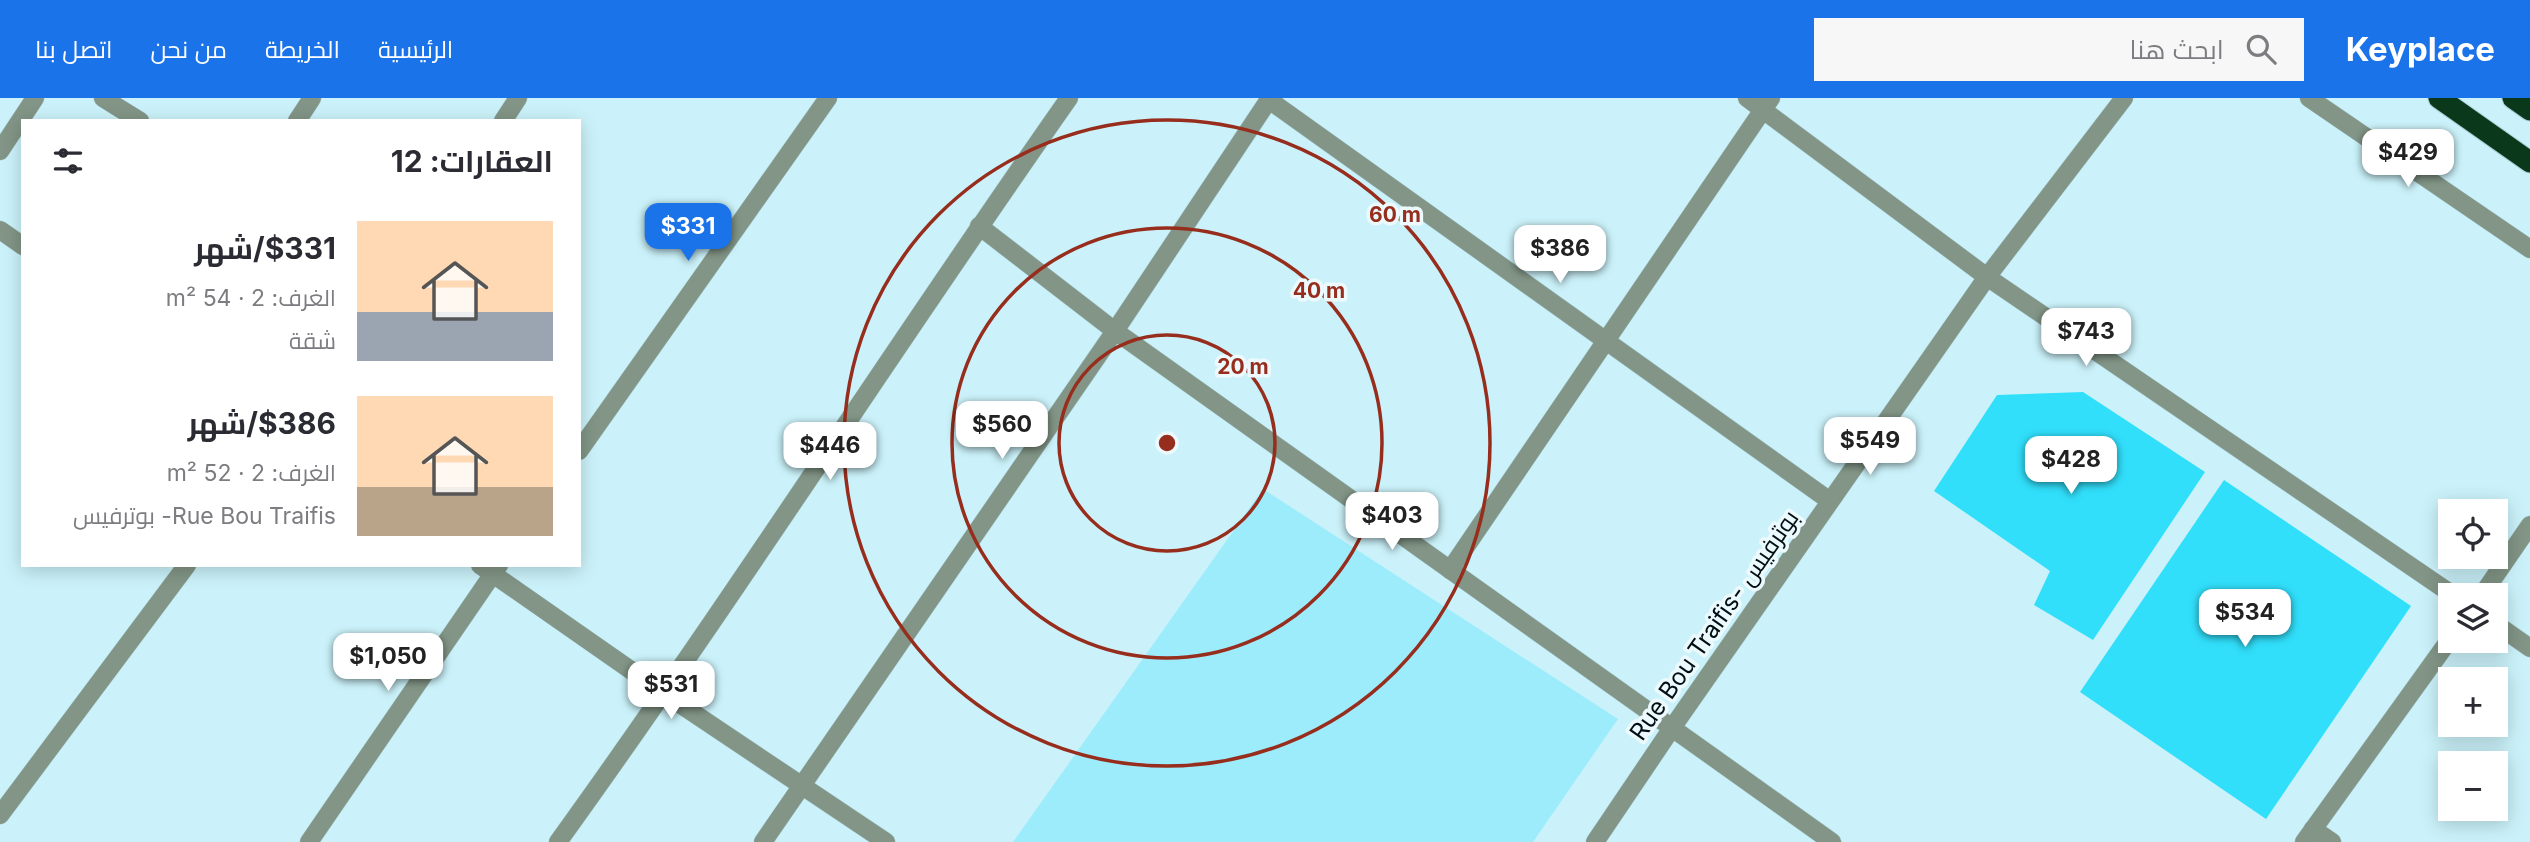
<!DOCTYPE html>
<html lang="ar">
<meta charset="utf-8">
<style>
:root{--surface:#fff;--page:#f7f7f7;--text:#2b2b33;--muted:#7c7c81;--accent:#1a73e8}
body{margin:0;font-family:Inter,Cairo,sans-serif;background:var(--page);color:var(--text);direction:rtl;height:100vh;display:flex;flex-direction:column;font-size:26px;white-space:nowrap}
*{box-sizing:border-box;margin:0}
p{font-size:23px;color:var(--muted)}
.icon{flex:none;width:38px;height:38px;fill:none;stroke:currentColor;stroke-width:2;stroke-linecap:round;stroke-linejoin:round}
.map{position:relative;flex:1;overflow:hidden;direction:ltr}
.panel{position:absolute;left:21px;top:21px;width:560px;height:448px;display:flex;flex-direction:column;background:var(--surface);border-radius:0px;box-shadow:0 4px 18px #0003;direction:rtl}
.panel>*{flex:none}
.controls{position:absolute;left:2438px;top:401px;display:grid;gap:14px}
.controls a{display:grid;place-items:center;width:70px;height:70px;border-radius:0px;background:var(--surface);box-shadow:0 4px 18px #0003;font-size:35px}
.price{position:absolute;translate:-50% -60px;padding:0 16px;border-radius:14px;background:#fff;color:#222;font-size:23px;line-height:46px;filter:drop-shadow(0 2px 4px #0008)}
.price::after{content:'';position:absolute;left:50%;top:42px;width:21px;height:16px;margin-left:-10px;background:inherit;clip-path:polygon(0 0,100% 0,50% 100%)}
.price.selected{background:var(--accent);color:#fff}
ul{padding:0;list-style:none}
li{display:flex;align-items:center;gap:21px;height:175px;padding:0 28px}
li span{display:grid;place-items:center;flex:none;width:196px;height:140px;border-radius:0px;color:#555}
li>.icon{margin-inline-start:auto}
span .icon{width:84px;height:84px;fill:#fffc;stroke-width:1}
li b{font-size:30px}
h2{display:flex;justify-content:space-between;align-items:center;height:84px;padding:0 28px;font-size:30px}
header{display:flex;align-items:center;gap:42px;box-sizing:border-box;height:98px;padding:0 35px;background:var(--accent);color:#fff}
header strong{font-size:33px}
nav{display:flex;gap:38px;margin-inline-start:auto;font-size:24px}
.search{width:490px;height:63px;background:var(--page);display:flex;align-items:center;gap:18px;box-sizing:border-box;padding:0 24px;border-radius:0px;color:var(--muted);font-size:26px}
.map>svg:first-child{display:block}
.built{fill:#9decfc}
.building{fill:#31dffb}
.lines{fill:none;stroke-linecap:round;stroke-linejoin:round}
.minor-casing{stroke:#abced5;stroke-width:19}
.highway-casing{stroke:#abced5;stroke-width:23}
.minor{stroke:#829586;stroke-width:18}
.highway{stroke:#0a381b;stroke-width:21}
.ring{fill:none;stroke:#972e1d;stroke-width:3.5}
.labels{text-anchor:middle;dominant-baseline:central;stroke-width:7;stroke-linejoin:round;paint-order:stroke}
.street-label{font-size:24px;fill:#000f13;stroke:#edfafd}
.centre{fill:#972e1d;stroke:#edfafd;stroke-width:3.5}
.ring-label{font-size:21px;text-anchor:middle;font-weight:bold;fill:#972e1d;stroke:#edfafd;stroke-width:7;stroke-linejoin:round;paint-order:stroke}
</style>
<header>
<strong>Keyplace</strong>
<div class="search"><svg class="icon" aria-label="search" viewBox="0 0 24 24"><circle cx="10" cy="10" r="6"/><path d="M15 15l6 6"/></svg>ابحث هنا</div>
<nav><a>الرئيسية</a><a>الخريطة</a><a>من نحن</a><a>اتصل بنا</a></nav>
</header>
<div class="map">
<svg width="2530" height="744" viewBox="0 0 2530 744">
<rect width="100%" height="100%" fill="#cbf2fa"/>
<!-- built -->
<path class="built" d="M1263 391 1618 621 1533 744H1013Z"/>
<!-- building -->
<g class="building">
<path d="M2083 294 2205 374 2093 542 2034 507 2050 473 1934 393 1997 297Z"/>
<path d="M2224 382 2411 508 2266 721 2080 594Z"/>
</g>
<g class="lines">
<!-- minor casing -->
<g class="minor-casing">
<g id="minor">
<path d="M103 0 140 23"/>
<path d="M1747 0 1987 179 2453 497"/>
<path d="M2309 0 2530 151"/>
<path d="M1269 2 1830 403"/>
<path d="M297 23 312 0"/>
<path d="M503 23 518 0"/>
<path d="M0 53 35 0"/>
<path d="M979 128 1115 233 1832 744"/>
<path d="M0 132 23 148"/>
<path d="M579 353 828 0"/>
<path d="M480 467 665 596 886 744"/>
<path d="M1450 472 1771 0"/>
<path d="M2482 497 2530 427"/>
<path d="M2496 526 2530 550"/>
<path d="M0 717 187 467"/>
<path d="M2313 731 2332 744"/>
<path d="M309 744 499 467"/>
<path d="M558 744C734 500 896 246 1069 0"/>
<path d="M763 744 1115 233 1270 0"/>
<path d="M1595 744 1672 630 1987 179 2124 0"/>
<path d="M2304 744 2450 541"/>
</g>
</g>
<!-- highway casing -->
<g class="highway-casing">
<g id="highway">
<path d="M2439 0 2530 64"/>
<path d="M2513 0 2530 12"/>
</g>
</g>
<!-- minor -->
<use href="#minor" class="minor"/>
<!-- highway -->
<use href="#highway" class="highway"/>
</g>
<!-- distance rings -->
<g class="ring">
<circle cx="1167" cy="345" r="108"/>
<circle cx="1167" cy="345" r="215"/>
<circle cx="1167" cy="345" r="323"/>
</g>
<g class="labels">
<!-- street labels -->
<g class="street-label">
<text transform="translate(1714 527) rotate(-55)">Rue Bou Traifis- بوترفيس</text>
</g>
</g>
<circle cx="1167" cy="345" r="10" class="centre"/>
<g class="ring-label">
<text x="1395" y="124">60 m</text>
<text x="1319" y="200">40 m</text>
<text x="1243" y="276">20 m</text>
</g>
</svg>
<div class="controls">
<a><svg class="icon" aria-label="locate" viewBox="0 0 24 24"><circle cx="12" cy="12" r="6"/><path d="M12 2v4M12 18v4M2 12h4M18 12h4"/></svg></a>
<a><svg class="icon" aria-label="layers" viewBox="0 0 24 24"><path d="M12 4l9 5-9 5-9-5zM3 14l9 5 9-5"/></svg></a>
<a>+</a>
<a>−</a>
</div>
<b class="price" style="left:2408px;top:91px">$429</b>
<b class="price selected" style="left:688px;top:165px">$331</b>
<b class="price" style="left:1560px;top:187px">$386</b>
<b class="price" style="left:2086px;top:270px">$743</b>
<b class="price" style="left:1002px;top:363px">$560</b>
<b class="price" style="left:1870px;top:379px">$549</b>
<b class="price" style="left:830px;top:384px">$446</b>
<b class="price" style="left:2071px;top:398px">$428</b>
<b class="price" style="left:1392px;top:454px">$403</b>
<b class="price" style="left:2245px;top:551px">$534</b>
<b class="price" style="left:388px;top:595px">$1,050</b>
<b class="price" style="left:671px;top:623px">$531</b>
<section class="panel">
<h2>العقارات: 12<svg class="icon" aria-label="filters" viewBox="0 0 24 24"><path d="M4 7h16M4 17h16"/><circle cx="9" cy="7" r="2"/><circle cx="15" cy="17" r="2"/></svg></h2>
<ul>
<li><span style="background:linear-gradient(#ffd9b3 65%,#9aa5b1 0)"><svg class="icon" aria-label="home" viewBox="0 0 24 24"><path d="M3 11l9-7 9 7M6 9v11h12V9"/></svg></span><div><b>$331/شهر</b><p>الغرف: 2 · 54 m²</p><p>شقة</p></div></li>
<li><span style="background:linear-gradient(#ffd9b3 65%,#b9a48a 0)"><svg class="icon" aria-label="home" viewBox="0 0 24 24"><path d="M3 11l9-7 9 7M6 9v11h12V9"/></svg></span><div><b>$386/شهر</b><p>الغرف: 2 · 52 m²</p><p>Rue Bou Traifis- بوترفيس</p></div></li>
</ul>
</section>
</div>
